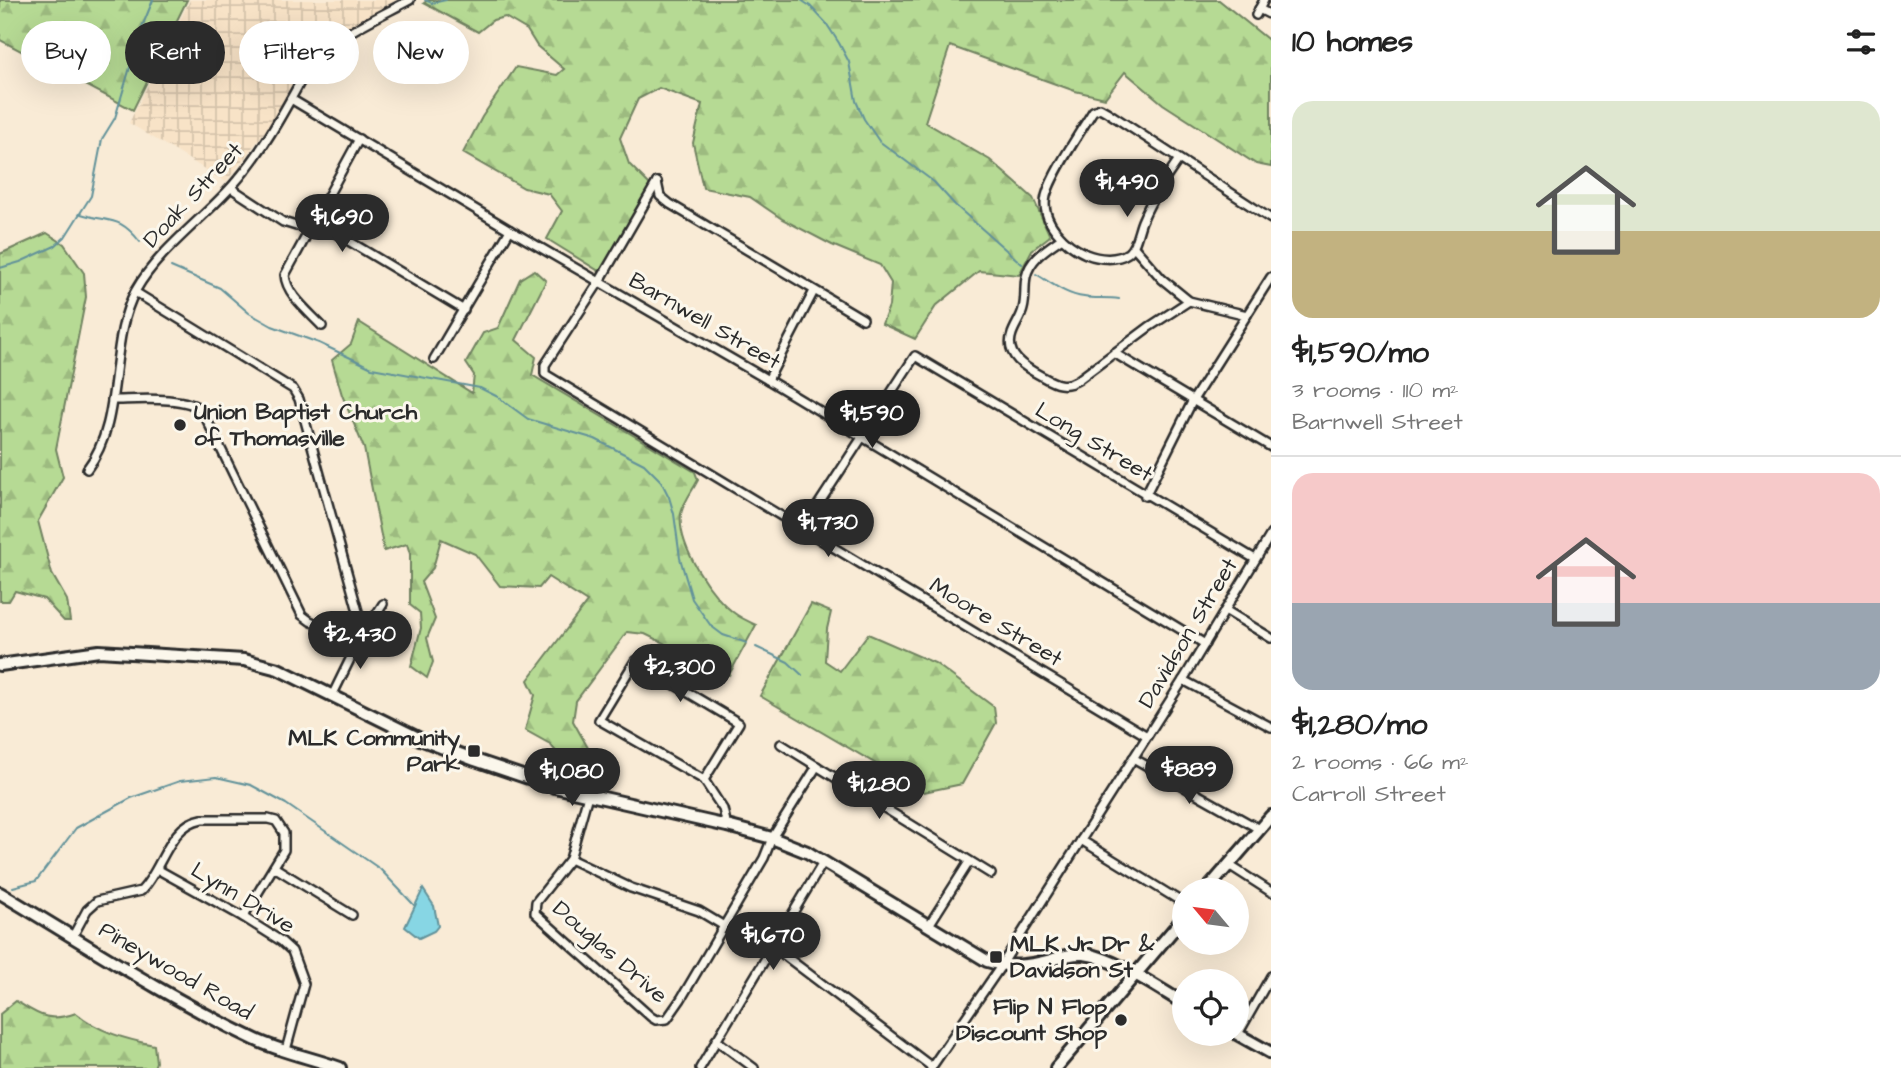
<!DOCTYPE html>
<meta charset="utf-8">
<style>
:root{--surface:#fff;--page:#f6f6f6;--text:#222;--muted:#767676;--line:#e0e0e0;--accent:#2b2b2b}
body{margin:0;font-family:"Architects Daughter",sans-serif;background:var(--page);color:var(--text);height:100vh;display:flex;flex-direction:column;font-size:26px;white-space:nowrap}
*{box-sizing:border-box;margin:0}
p{font-size:23px;color:var(--muted)}
.icon{flex:none;width:38px;height:38px;fill:none;stroke:currentColor;stroke-width:2;stroke-linecap:round;stroke-linejoin:round}
.map{position:relative;flex:1;overflow:hidden}
.panel{display:flex;flex-direction:column;background:var(--surface);width:630px}
.panel>*{flex:none}
.hud{position:absolute;left:21px;top:21px;width:665px;height:63px;display:flex;gap:14px}
.needle{width:46px;rotate:299deg}
.tools{position:absolute;left:1172px;top:878px;display:grid;gap:14px}
.tools a{display:grid;place-items:center;width:77px;height:77px;border-radius:50%;background:var(--surface);box-shadow:0 7px 28px #0002;font-size:35px}
.price{position:absolute;translate:-50% -60px;padding:0 16px;border-radius:24px;background:var(--accent);color:#fff;font-size:23px;line-height:46px;filter:drop-shadow(0 2px 4px #0008)}
.price::after{content:'';position:absolute;left:50%;top:42px;width:21px;height:16px;margin-left:-10px;background:inherit;clip-path:polygon(0 0,100% 0,50% 100%)}
.price.selected{background:#222;color:#fff}
ul{padding:0;list-style:none}
li{display:grid;align-content:center;gap:14px;height:371px;padding:0 21px}
li+li{border-top:2px solid var(--line)}
li span{display:grid;place-items:center;height:217px;border-radius:21px;color:#555}
li>.icon{margin-inline-start:auto}
span .icon{width:126px;height:126px;fill:#fffc;stroke-width:1}
li b{font-size:30px}
h2{display:flex;justify-content:space-between;align-items:center;height:84px;padding:0 21px;font-size:30px}
.chip{padding:0 24px;border-radius:32px;background:var(--surface);box-shadow:0 7px 28px #0002;font-size:24px;line-height:63px}
.chip.selected{background:var(--accent);color:#fff}
main{display:flex;flex:1;min-height:0}
.map>svg:first-child{display:block}
.industrial{fill:url(#industrial-grid)}
.forest{fill:url(#forest-firs);stroke:#708260;stroke-width:2}
.water{fill:#87d6e4;stroke:#62929a;stroke-width:2}
.lines{fill:none;stroke-linecap:round;stroke-linejoin:round}
.stream{stroke:#62929a;stroke-width:2}
.street-casing{stroke:#2b2b2b;stroke-width:12}
.secondary-casing{stroke:#2b2b2b;stroke-width:16}
.street{stroke:#fbf7ec;stroke-width:7}
.secondary{stroke:#fbf7ec;stroke-width:10}
.poi-dot{fill:#2b2b2b;stroke:#fbf7ec;stroke-width:2.5}
.labels{text-anchor:middle;dominant-baseline:central;stroke-width:6;stroke-linejoin:round;paint-order:stroke}
.street-label{font-size:23px;fill:#2b2b2b;stroke:#fbf7ec}
.poi-label{font-size:23px;font-weight:bold;fill:#2b2b2b;stroke:#fbf7ec;text-anchor:start}
</style>
<main>
<div class="map">
<svg width="1271" height="1068" viewBox="0 0 1271 1068">
<defs>
<pattern id="industrial-grid" width="8" height="8" patternUnits="userSpaceOnUse" patternTransform="scale(1.75)"><rect width="8" height="8" fill="#f8e3c7"/><path d="M0 4h8M4 0v8" fill="none" stroke="#d5c3ab"/></pattern>
<pattern id="forest-firs" width="22" height="20" patternUnits="userSpaceOnUse" patternTransform="scale(1.75)"><rect width="22" height="20" fill="#b6da94"/><path d="M5 1l3.5 6h-7zM16 11l3.5 6h-7z" fill="#9dbb80"/></pattern>
</defs>
<rect width="100%" height="100%" fill="#f9ebd6"/>
<filter id="ink" filterUnits="userSpaceOnUse"><feTurbulence type="fractalNoise" baseFrequency=".0143" numOctaves="2"/><feDisplacementMap in="SourceGraphic" scale="14" xChannelSelector="R" yChannelSelector="G"/><feConvolveMatrix kernelMatrix="1 2 1 2 8 2 1 2 1" color-interpolation-filters="sRGB"/></filter>
<g filter="url(#ink)">
<!-- industrial -->
<path class="industrial" d="M190 0H396L347 28 312 53 301 68 269 126 226 182 129 123Z"/>
<!-- forest -->
<g class="forest">
<path d="M0 0H187L133 110 0 40Z"/>
<path d="M428 0H1219L1271 42V167L1256 164 1163 104 1125 72 1105 98 1075 91 950 46 925 122 990 160 1033 198 1050 236 1032 250 1019 275 979 271 936 306 915 339 882 324 889 306 891 283 880 265 832 245 782 219 750 197 703 188 693 143 702 104 659 88 638 99 620 138 629 164 652 187 602 273 547 239 562 211 549 194 524 188 463 153 482 117 516 67 557 75 564 69 537 46 527 30 505 17 493 20 478 32 424 3Z"/>
<path d="M47 233 64 244 84 273 86 297 56 449 63 477 38 521 52 574 67 600 70 621H64L44 599 15 591 9 601H0V254Z"/>
<path d="M534 270 546 281 516 340 536 357 532 375 695 472 698 480C693 490 683 503 681 514 677 545 711 598 737 615 743 619 750 622 756 625L729 675 645 634 627 632 576 701 573 721 592 755 581 777 571 770 550 744 525 730 535 695 528 680 587 602 548 577 539 588 500 586 475 554 441 539 433 568 421 582 435 619 427 638 433 662 427 678 411 666 421 628 420 613 410 605V554L407 544 384 551 364 448 342 395 332 360 351 344 359 322 472 393 474 375 466 363 483 333 498 328 520 279Z"/>
<path d="M811 604 831 612 827 629 825 661 840 671 868 634 935 663 994 707 996 723 962 784 924 792 760 696Z"/>
<path d="M16 1001C39 1015 48 1023 76 1013 99 1032 125 1039 154 1045L156 1062 154 1068H0V1014Z"/>
</g>
<!-- water -->
<path class="water" d="M423 889 434 906 438 926 434 931 419 938 405 927Z"/>
<g class="lines">
<!-- stream -->
<g class="stream">
<path d="M425 0 432 3 446 0"/>
<path d="M801 0 810 6 826 23 839 43 849 62 856 101 864 119 879 141 934 182 955 205 1022 264"/>
<path d="M81 214C110 223 119 215 140 242"/>
<path d="M171 267 220 288 249 313 272 326 319 343 372 368 480 388 498 397 528 419 595 439 644 464 661 481 669 497 674 514 680 558 692 599 711 626 723 635 747 643"/>
<path d="M0 268 20 262 55 246 65 237 91 196 102 139 115 118 142 27 153 0"/>
<path d="M1036 274C1051 283 1066 295 1084 297 1095 299 1107 297 1119 299"/>
<path d="M756 647 788 662 802 675"/>
<path d="M13 887 36 881 76 828 131 798 180 781 216 777 251 785 286 804 380 869 414 905"/>
</g>
<!-- street casing -->
<g class="street-casing">
<g id="street">
<path d="M1259 9 1271 15"/>
<path d="M1256 15 1264 0"/>
<path d="M291 99 510 230 768 380 1205 644"/>
<path d="M1179 159C1166 178 1152 197 1143 219 1138 229 1137 246 1128 253 1116 261 1099 259 1086 254 1065 245 1040 221 1046 196 1051 175 1081 131 1093 111L1100 108 1107 112 1271 219"/>
<path d="M657 182 601 279 545 365V374L1147 736"/>
<path d="M657 182 660 196 670 204 863 319"/>
<path d="M231 188 283 222 296 226 327 228 464 310"/>
<path d="M1062 238C1048 248 1030 258 1026 277 1024 287 1026 298 1023 309 1021 318 1015 325 1012 334 1004 356 1026 368 1043 377 1055 384 1065 388 1078 380L1149 327 1189 301"/>
<path d="M1134 247 1162 279 1189 301 1247 315"/>
<path d="M135 292 293 389 299 399 364 633"/>
<path d="M322 326C309 312 286 294 285 275L359 139"/>
<path d="M1114 353 1271 447"/>
<path d="M434 359 510 230"/>
<path d="M768 380 814 291"/>
<path d="M112 400C135 400 184 395 202 410L302 615 310 621 358 643"/>
<path d="M87 469C125 420 107 342 136 290 158 251 203 219 233 185 265 149 285 109 308 68 333 36 375 19 410 0"/>
<path d="M1145 496 1193 400 1271 277"/>
<path d="M803 528 915 356 1255 559"/>
<path d="M1225 610 1271 638"/>
<path d="M1183 680 1271 727"/>
<path d="M332 696 358 643 383 604"/>
<path d="M781 744 991 874"/>
<path d="M1133 758 1259 829"/>
<path d="M704 780 739 723 635 661 599 720 704 780 723 809 727 826"/>
<path d="M588 795 570 859 536 902 535 913 651 1017 656 1020 667 1019 681 999 764 858 772 838 817 766"/>
<path d="M1081 840 1185 904"/>
<path d="M570 859 631 888 699 911 724 926"/>
<path d="M1229 865 1271 892"/>
<path d="M274 867 352 915"/>
<path d="M157 869 243 917 281 941 292 951 304 984 286 1050"/>
<path d="M929 925 969 862"/>
<path d="M73 936 87 910 97 901 141 891C163 869 168 825 202 819H268L276 821 284 833V850L243 917"/>
<path d="M772 946 932 1067"/>
<path d="M1238 1034 1271 976"/>
<path d="M716 1040 754 1068"/>
<path d="M700 1068 824 861"/>
<path d="M931 1068 1001 966 1183 680 1271 534"/>
</g>
</g>
<!-- secondary casing -->
<g class="secondary-casing">
<g id="secondary">
<path d="M0 665 99 651 244 660 278 669 420 739 475 760 555 787 727 826 772 838 807 852 987 961C1009 968 1029 966 1051 960 1061 957 1072 953 1083 954 1112 956 1159 989 1185 1004"/>
<path d="M1206 891 1271 816"/>
<path d="M0 893C84 943 166 997 254 1039 281 1052 312 1058 340 1068"/>
<path d="M1237 1034 1271 1053"/>
<path d="M1056 1068 1185 916"/>
</g>
</g>
<!-- street -->
<use href="#street" class="street"/>
<!-- secondary -->
<use href="#secondary" class="secondary"/>
</g>
</g>
<!-- markers -->
<g class="poi-dot">
<circle cx="180" cy="425" r="7"/>
<rect x="467" y="744" width="14" height="14" rx="3.5"/>
<rect x="989" y="950" width="14" height="14" rx="3.5"/>
<circle cx="1121" cy="1020" r="7"/>
</g>
<g class="labels">
<!-- street labels -->
<g class="street-label">
<text transform="translate(193 195) rotate(-47)">Doak Street</text>
<text transform="translate(705 321) rotate(30)">Barnwell Street</text>
<text transform="translate(1094 442) rotate(31)">Long Street</text>
<text transform="translate(996 622) rotate(31)">Moore Street</text>
<text transform="translate(1188 633) rotate(-59)">Davidson Street</text>
<text transform="translate(243 898) rotate(31)">Lynn Drive</text>
<text transform="translate(610 952) rotate(41)">Douglas Drive</text>
<text transform="translate(176 971) rotate(30)">Pineywood Road</text>
</g>
<!-- poi labels -->
<g class="poi-label">
<text x="194" y="412">Union Baptist Church<tspan x="194" dy="26">of Thomasville</tspan></text>
<text x="460" y="738" text-anchor="end">MLK Community<tspan x="460" dy="26">Park</tspan></text>
<text x="1010" y="944">MLK Jr Dr &amp;<tspan x="1010" dy="26">Davidson St</tspan></text>
<text x="1107" y="1007" text-anchor="end">Flip N Flop<tspan x="1107" dy="26">Discount Shop</tspan></text>
</g>
</g>
</svg>
<div class="tools">
<a><svg class="needle" viewBox="-14 -14 28 28"><path d="M0-13l5 13h-10z" fill="#e53935"/><path d="M0 13l5-13h-10z" fill="#767676"/></svg></a>
<a><svg class="icon" aria-label="locate" viewBox="0 0 24 24"><circle cx="12" cy="12" r="6"/><path d="M12 2v4M12 18v4M2 12h4M18 12h4"/></svg></a>
</div>
<b class="price" style="left:1127px;top:219px">$1,490</b>
<b class="price" style="left:342px;top:254px">$1,690</b>
<b class="price selected" style="left:872px;top:450px">$1,590</b>
<b class="price" style="left:828px;top:559px">$1,730</b>
<b class="price" style="left:360px;top:671px">$2,430</b>
<b class="price" style="left:680px;top:704px">$2,300</b>
<b class="price" style="left:1189px;top:806px">$889</b>
<b class="price" style="left:572px;top:808px">$1,080</b>
<b class="price" style="left:879px;top:821px">$1,280</b>
<b class="price" style="left:773px;top:972px">$1,670</b>
<div class="hud">
<a class="chip">Buy</a>
<a class="chip selected">Rent</a>
<a class="chip">Filters</a>
<a class="chip">New</a>
</div>
</div>
<section class="panel">
<h2>10 homes<svg class="icon" aria-label="filters" viewBox="0 0 24 24"><path d="M4 7h16M4 17h16"/><circle cx="9" cy="7" r="2"/><circle cx="15" cy="17" r="2"/></svg></h2>
<ul>
<li><span style="background:linear-gradient(#dfe7d0 60%,#c2b280 0)"><svg class="icon" aria-label="home" viewBox="0 0 24 24"><path d="M3 11l9-7 9 7M6 9v11h12V9"/></svg></span><div><b>$1,590/mo</b><p>3 rooms · 110 m²</p><p>Barnwell Street</p></div></li>
<li><span style="background:linear-gradient(#f6c9c9 60%,#9aa5b1 0)"><svg class="icon" aria-label="home" viewBox="0 0 24 24"><path d="M3 11l9-7 9 7M6 9v11h12V9"/></svg></span><div><b>$1,280/mo</b><p>2 rooms · 66 m²</p><p>Carroll Street</p></div></li>
</ul>
</section>
</main>
